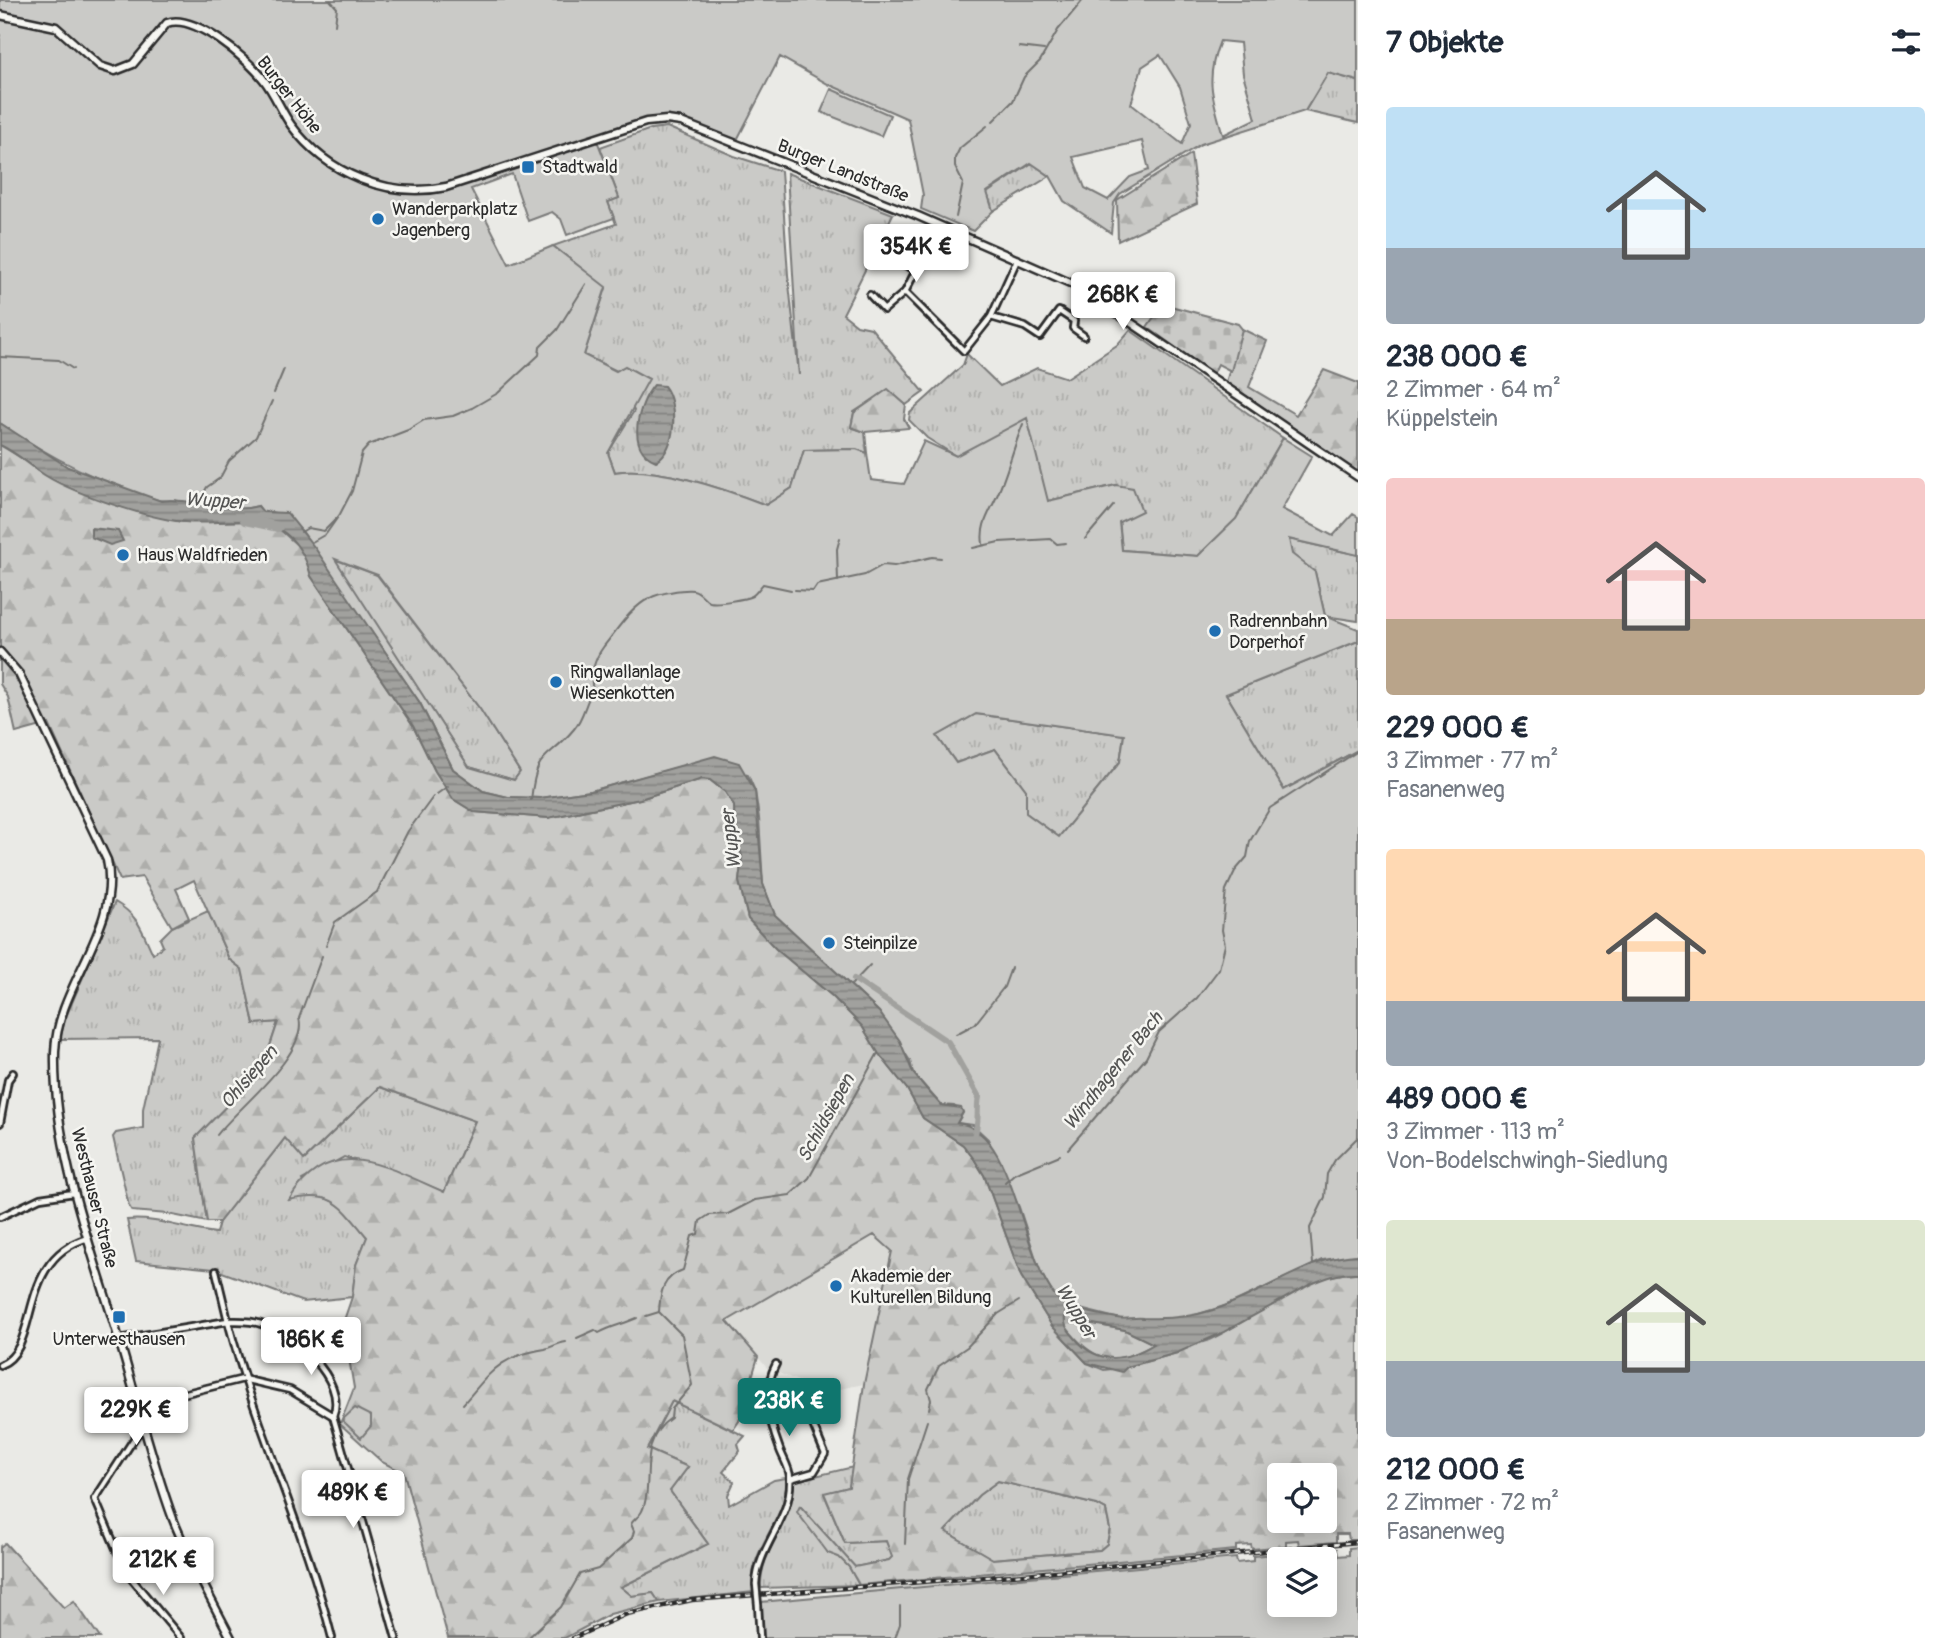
<!DOCTYPE html>
<html lang="de">
<meta charset="utf-8">
<style>
:root{--surface:#fff;--page:#f6f6f7;--text:#1f2937;--muted:#747a83;--accent:#0f766e}
body{margin:0;font-family:Pangolin,sans-serif;background:var(--page);color:var(--text);height:100vh;display:flex;flex-direction:column;font-size:26px;white-space:nowrap}
*{box-sizing:border-box;margin:0}
p{font-size:23px;color:var(--muted)}
.icon{flex:none;width:38px;height:38px;fill:none;stroke:currentColor;stroke-width:2;stroke-linecap:round;stroke-linejoin:round}
.map{position:relative;flex:1;overflow:hidden}
.details{display:flex;flex-direction:column;background:var(--surface);width:595px}
.details>*{flex:none}
.controls{position:absolute;left:1267px;top:1463px;display:grid;gap:14px}
.controls a{display:grid;place-items:center;width:70px;height:70px;border-radius:7px;background:var(--surface);box-shadow:0 4px 18px #0003;font-size:35px}
.price{position:absolute;translate:-50% -60px;padding:0 16px;border-radius:7px;background:#fff;color:#222;font-size:23px;line-height:46px;filter:drop-shadow(0 2px 4px #0008)}
.price::after{content:'';position:absolute;left:50%;top:42px;width:21px;height:16px;margin-left:-10px;background:inherit;clip-path:polygon(0 0,100% 0,50% 100%)}
.price.current{background:var(--accent);color:#fff}
ul{padding:0;list-style:none}
li{display:grid;align-content:center;gap:14px;height:371px;padding:0 28px}
li span{display:grid;place-items:center;height:217px;border-radius:7px;color:#555}
li>.icon{margin-inline-start:auto}
span .icon{width:126px;height:126px;fill:#fffc;stroke-width:1}
li b{font-size:30px}
h2{display:flex;justify-content:space-between;align-items:center;height:84px;padding:0 28px;font-size:30px}
main{display:flex;flex:1;min-height:0}
.map>svg:first-child{display:block}
.built{fill:#dadad6}
.grass{fill:url(#grass-tufts);stroke:#7a7a79;stroke-width:2}
.forest{fill:url(#forest-firs);stroke:#7a7a79;stroke-width:2;fill-rule:evenodd}
.cemetery{fill:url(#cemetery-stones);stroke:#7a7a79;stroke-width:2}
.green{fill:#cacac7;stroke:#7a7a79;stroke-width:2;fill-rule:evenodd}
.water{fill:url(#water-rules);stroke:#727270;stroke-width:2;fill-rule:evenodd}
.lines{fill:none;stroke-linecap:round;stroke-linejoin:round}
.stream{stroke:#727270;stroke-width:2}
.canal{stroke:#a1a19e;stroke-width:6}
.river{stroke:#a1a19e;stroke-width:10}
.minor-casing{stroke:#2b2b2b;stroke-width:10}
.secondary-casing{stroke:#2b2b2b;stroke-width:11}
.minor{stroke:#f6f6f2;stroke-width:4.5}
.secondary{stroke:#f6f6f2;stroke-width:6}
.rail-casing{stroke:#2b2b2b;stroke-width:4.5}
.rail{stroke:#f6f6f2;stroke-width:2;stroke-dasharray:5;stroke-linecap:butt}
.minor-bridge-casing{stroke:#2b2b2b;stroke-width:10;stroke-linecap:butt}
.minor-bridge{stroke:#f6f6f2;stroke-width:4.5}
.poi-dot{fill:#1f6fb2;stroke:#f6f6f2;stroke-width:2.5}
.labels{text-anchor:middle;dominant-baseline:central;stroke-width:5;stroke-linejoin:round;paint-order:stroke}
.street-label{font-size:18px;fill:#2b2b2b;stroke:#f6f6f2}
.poi-label{font-size:18px;fill:#2b2b2b;stroke:#f6f6f2;text-anchor:start}
.water-label{font-size:19px;font-style:italic;fill:#545453;stroke:#f6f6f2}
</style>
<main>
<div class="map">
<svg width="1358" height="1638" viewBox="0 0 1358 1638">
<defs>
<pattern id="grass-tufts" width="24" height="20" patternUnits="userSpaceOnUse" patternTransform="scale(1.75)"><rect width="24" height="20" fill="#cacac7"/><path d="M3 7l-1-3M5 7V3M7 7l1-3M15 17l-1-3M17 17v-4M19 17l1-3" fill="none" stroke="#aeaeab"/></pattern>
<pattern id="forest-firs" width="22" height="20" patternUnits="userSpaceOnUse" patternTransform="scale(1.75)"><rect width="22" height="20" fill="#cacac7"/><path d="M5 1l3.5 6h-7zM16 11l3.5 6h-7z" fill="#aeaeab"/></pattern>
<pattern id="cemetery-stones" width="16" height="16" patternUnits="userSpaceOnUse" patternTransform="scale(1.75)"><rect width="16" height="16" fill="#cacac7"/><path d="M2 7V4a2 2 0 0 1 4 0v3zM10 15v-3a2 2 0 0 1 4 0v3z" fill="#aeaeab"/></pattern>
<pattern id="water-rules" width="6" height="5" patternUnits="userSpaceOnUse" patternTransform="scale(1.75)"><rect width="6" height="5" fill="#a1a19e"/><path d="M0 2.5h6" fill="none" stroke="#838381"/></pattern>
</defs>
<rect width="100%" height="100%" fill="#eaeae6"/>
<filter id="ink" filterUnits="userSpaceOnUse"><feTurbulence type="fractalNoise" baseFrequency=".0143" numOctaves="2"/><feDisplacementMap in="SourceGraphic" scale="14" xChannelSelector="R" yChannelSelector="G"/><feConvolveMatrix kernelMatrix="1 2 1 2 8 2 1 2 1" color-interpolation-filters="sRGB"/></filter>
<g filter="url(#ink)">
<!-- built -->
<g class="built">
<path d="M874 1235 892 1250 864 1384 825 1392 767 1368 727 1321Z"/>
<path d="M1201 1551 1187 1555V1562L1067 1575 860 1592 859 1585Z"/>
</g>
<!-- grass -->
<g class="grass">
<path d="M1328 73 1358 81V123L1305 111Z"/>
<path d="M667 127 734 156 781 171 788 275 799 375 787 173 893 214 843 314 857 325 871 328 924 392 906 405 888 390 854 412 851 427 865 432 867 453 856 449 804 450 792 488 766 505C727 490 656 465 615 472L608 453 634 411 617 371 584 355 606 288 553 246 616 224 608 202 619 198 600 147 651 129Z"/>
<path d="M1032 163 1050 176 993 211 987 193Z"/>
<path d="M1130 330 1283 438 1236 519 1198 556 1122 550 1116 485 1048 501 956 456 927 438 909 420 910 413 963 365 967 354 1000 386 1037 368 1067 378 1117 345Z"/>
<path d="M1288 539 1358 555V621L1325 616 1315 572 1292 555Z"/>
<path d="M334 559 377 575 480 709 520 772 514 780 469 767Z"/>
<path d="M1358 641V750L1284 790 1226 694Z"/>
<path d="M976 714 1124 735 1120 762 1059 837 1026 813V790L995 749 956 763 937 736Z"/>
<path d="M115 902C139 916 142 931 153 954L163 946 160 939 172 927 208 911 229 959 242 969 254 1024 278 1022 267 1055 253 1079 195 1138 207 1222 168 1214 132 1211 129 1206 113 1137 116 1133 143 1128V1109L158 1038 60 1039 65 1019Z"/>
<path d="M380 1087 475 1121 444 1192 396 1172 344 1157 302 1180 313 1195C342 1200 349 1215 367 1237L356 1265 352 1297 303 1302 214 1269 136 1261 127 1220C157 1217 186 1230 216 1233L219 1222 285 1138 305 1159Z"/>
<path d="M672 1401 745 1436 738 1444 740 1451 723 1472 734 1482 728 1495 729 1505 774 1480 786 1478C790 1519 744 1551 754 1592L659 1602 653 1593 632 1596 621 1587 708 1544 670 1491 688 1467 647 1449Z"/>
<path d="M853 1467 849 1487 824 1494 845 1543 886 1541 893 1557 890 1560 855 1567 800 1506 828 1553 839 1557 849 1567 859 1585 761 1588C759 1552 793 1520 794 1481Z"/>
<path d="M998 1481 1097 1505 1106 1510 1110 1529 1107 1544 1100 1550 992 1559 945 1531 979 1495Z"/>
</g>
<!-- forest -->
<g class="forest">
<path d="M1191 154 1197 204 1118 241 1117 200Z"/>
<path d="M1242 329 1267 341 1249 387 1296 415 1324 370 1358 383V473L1226 382Z"/>
<path d="M888 389 906 405 904 419 909 428 865 432 851 427 854 413Z"/>
<path d="M0 445 64 484 138 512 182 522 259 521 278 528 297 545 308 562 311 576 413 726 435 771 453 799 474 812 548 818 640 799 702 779 710 780 725 792 734 806 735 833 742 856 739 881 748 919 776 949 832 996 862 1026 879 1054 907 1089 923 1118 963 1145 974 1159 984 1175 1021 1276 1052 1326 1087 1363 1104 1370 1127 1367 1177 1353C1184 1345 1201 1344 1211 1339 1257 1318 1305 1271 1358 1273V1540H1349L1348 1534H1336V1542L1299 1545 1298 1540 1286 1541V1546L1252 1549 1251 1545 1236 1546V1550L859 1585 849 1567 839 1557 828 1553 797 1512 800 1506 855 1567 889 1560 892 1557 886 1541 845 1543 824 1493 849 1487 864 1384 892 1251 874 1235 727 1321 758 1357 739 1421 733 1430 672 1401 647 1449 688 1467 670 1491 708 1544 621 1587 632 1596 653 1593 659 1602 610 1614 565 1638H448L404 1473 382 1462 340 1424 354 1388 343 1323 352 1297 356 1265 367 1237C340 1205 334 1190 289 1200 331 1131 386 1167 444 1192L475 1121 380 1087 304 1160 285 1138 219 1222H207L195 1138 253 1079 267 1055 278 1022 254 1024 242 969 229 959 194 880 176 889 189 918 172 927 142 877 120 880 49 724 16 733 8 697 0 684ZM1279 1475H1325V1521H1279ZM998 1481 1097 1505 1106 1510 1110 1529 1107 1544 1100 1550 993 1559 945 1531 979 1495Z"/>
<path d="M1065 1314 1083 1322 1125 1330 1154 1344C1112 1368 1094 1362 1065 1326Z"/>
<path d="M5 1543 64 1608 74 1601 100 1638H0V1547Z"/>
</g>
<!-- cemetery -->
<path class="cemetery" d="M1163 304 1238 324 1242 329 1231 371 1218 364 1213 374 1147 327Z"/>
<!-- green -->
<g class="green">
<path d="M0 0H1358V81L1328 73 1305 111 1201 144 1120 194 1114 203 1111 233 1064 201 1050 176 1031 163 987 192 993 211 973 231 921 209 923 195 908 119 828 84 780 57 737 140 668 117 650 118 595 135 619 198 608 202 614 218 567 235 561 219 552 212 528 221 512 174 471 189 509 264 553 246 606 287 584 355 616 371 625 366 649 379 608 453 615 472C656 465 727 490 766 505L792 488 804 450 856 449 867 453 871 480 904 484 924 441 956 456 1027 418 1048 501 1116 485 1133 488 1142 511 1119 522 1122 550 1198 556 1236 519 1283 438 1312 456 1282 509 1333 536 1353 514 1358 517V555L1289 539 1292 554 1315 572 1325 616 1358 629V641L1226 694 1284 790 1358 750V1255L1323 1260 1228 1305 1182 1319H1120L1064 1305 1054 1296 1040 1271 1019 1207 988 1139 973 1125 957 1123 963 1113 954 1106 941 1105 913 1073 910 1061 879 1012 775 915 763 884 759 818 755 791 748 775 696 762 591 791 540 798 508 797 483 791 453 769 420 703 302 531C290 522 278 509 262 512L258 506C233 513 204 506 179 501 172 499 165 501 158 500 100 483 50 458 0 423ZM1220 41 1240 43 1243 74 1256 119 1223 135C1212 97 1205 78 1220 41ZM1160 55 1180 87 1191 123 1182 144 1131 104 1142 67ZM1142 141 1149 170 1130 177 1108 200 1085 188 1073 157ZM335 559 378 575 480 709 520 772 514 780 469 767ZM976 714 1124 735 1120 762 1059 837 1026 813V790L995 749 956 763 937 736Z"/>
<path d="M831 89 890 115 881 136 821 112Z"/>
<path d="M355 1408 371 1416V1426L361 1438 342 1420Z"/>
<path d="M1358 1547V1638H762L761 1602 1236 1558 1237 1563 1253 1561V1556L1287 1553 1288 1556 1300 1555V1552L1337 1549 1338 1556 1349 1555V1548ZM1279 1559H1325V1605H1279Z"/>
</g>
<!-- water -->
<g class="water">
<path d="M654 385 664 386C678 403 677 450 656 461 625 450 638 404 654 385Z"/>
<path d="M0 423 68 467 161 501C194 497 225 515 258 506L263 512 287 513 315 548 420 703 453 769 483 791 508 797 540 798 591 791 715 756 739 763 755 791 763 884 775 915 879 1012 900 1041 913 1073 930 1093 941 1105 961 1108 963 1112 957 1123C1020 1129 1019 1273 1065 1305 1074 1310 1106 1316 1117 1318 1125 1320 1134 1317 1143 1318 1199 1321 1229 1306 1278 1281 1305 1268 1328 1256 1358 1255V1273C1340 1272 1325 1278 1309 1285L1224 1332 1177 1353 1127 1367 1122 1372 1087 1363 1052 1326 1021 1276 984 1175 974 1159 963 1145 923 1118 907 1089 879 1054 862 1026 832 996 776 949 748 919 739 881 742 856 735 833 734 806 725 792 710 780 702 779 640 799 548 818 474 812 453 799 435 771 413 726 311 576C306 557 296 539 279 529 256 515 212 525 185 522 149 519 68 492 40 472 26 462 15 452 0 445ZM1065 1314 1083 1322 1125 1330 1154 1344C1126 1361 1098 1366 1075 1338 1068 1330 1063 1325 1065 1314Z"/>
<path d="M91 528 118 531 123 541 110 545 91 537Z"/>
</g>
<g class="lines">
<!-- stream -->
<g class="stream">
<path d="M330 0 337 8 335 25"/>
<path d="M1019 47 1044 50"/>
<path d="M993 121 1013 101 1024 77 1040 61 1058 30 1083 0"/>
<path d="M956 217 963 183 955 167V158L960 148 987 126"/>
<path d="M0 357 59 360 73 369"/>
<path d="M274 393 284 369"/>
<path d="M197 506 207 487 220 478 229 461 256 437 272 401"/>
<path d="M301 532 308 528 324 531 336 519"/>
<path d="M1085 539 1114 505"/>
<path d="M312 542 326 534 340 514 352 491 362 453 369 445 408 430 424 420 453 416 472 408 498 393 539 355 540 347 557 330 586 284"/>
<path d="M983 544C980 525 989 514 996 498 1007 475 1013 448 1023 424"/>
<path d="M973 548 999 542 1051 539 1057 544 1066 543"/>
<path d="M838 581 837 549 840 538"/>
<path d="M795 590 813 591 817 585 865 575 883 565 894 566 932 557 941 558"/>
<path d="M437 794 448 786"/>
<path d="M531 800C537 748 546 763 574 729 584 717 585 703 593 690 589 675 595 658 604 646 617 630 631 607 650 598 659 593 683 589 693 590 701 591 703 599 710 602 717 604 746 599 752 596 756 594 760 587 763 584L791 590"/>
<path d="M326 946 335 922 377 892 408 831 433 797"/>
<path d="M852 984 870 965"/>
<path d="M956 1034 975 1024 1004 987 1011 968"/>
<path d="M217 1135C237 1108 309 1054 299 1018L322 956"/>
<path d="M1068 1149 1146 1058 1159 1032 1197 998 1219 969 1225 945 1222 930 1226 890 1235 871 1247 857 1250 841 1270 808 1358 751"/>
<path d="M1005 1182 1014 1174 1060 1155"/>
<path d="M1313 1264 1310 1228 1325 1197 1327 1174 1335 1160 1358 1137"/>
<path d="M646 1316 659 1312"/>
<path d="M577 1338 595 1330 599 1333C611 1326 624 1324 637 1318"/>
<path d="M463 1404C493 1370 498 1357 545 1349 552 1347 558 1343 566 1342"/>
<path d="M929 1409 931 1400 928 1389 939 1366 967 1347 998 1314 1019 1301"/>
<path d="M905 1544 908 1479 927 1421"/>
<path d="M528 1638 561 1607 580 1574 598 1569 632 1538 634 1531 631 1524C634 1519 640 1516 642 1511 655 1483 636 1441 671 1418L672 1409 692 1385 682 1335 659 1312C660 1292 663 1277 683 1270L692 1236 698 1234 700 1221 709 1215 728 1214 755 1200 790 1195 809 1178 878 1053"/>
<path d="M895 1638 900 1624V1606"/>
</g>
<!-- canal -->
<path class="canal" d="M854 979 948 1042 979 1097C976 1111 980 1123 974 1136"/>
<!-- river -->
<path class="river" d="M245 520 278 527"/>
<!-- minor casing -->
<g class="minor-casing">
<g id="minor">
<path d="M888 257 916 270 905 292"/>
<path d="M870 295 884 310 905 292 964 351 991 317 1017 260"/>
<path d="M991 317 1025 327 1040 337 1059 311 1074 321 1073 328 1084 336"/>
<path d="M0 1123 8 1080 13 1073"/>
<path d="M0 1217 40 1198 74 1193"/>
<path d="M119 1339 228 1321C256 1429 305 1530 332 1638"/>
<path d="M0 1365C42 1349 15 1259 88 1238"/>
<path d="M138 1405 243 1379 290 1390 333 1416C348 1379 292 1333 261 1324 250 1320 239 1321 228 1321L216 1271"/>
<path d="M333 1416 396 1638"/>
<path d="M143 1425 95 1499 126 1572 181 1638"/>
<path d="M790 1479 814 1472 825 1454 811 1420"/>
<path d="M756 1584C758 1545 793 1518 790 1477 789 1466 782 1457 779 1447 769 1420 762 1390 776 1364"/>
<path d="M758 1605 760 1638"/>
</g>
</g>
<!-- secondary casing -->
<g class="secondary-casing">
<g id="secondary">
<path d="M0 15 56 27 100 66 115 71 133 64 167 23C194 13 248 59 264 80 275 94 281 111 291 125 327 174 388 199 446 187L646 122 667 120 681 122 918 216 1077 286 1358 477"/>
<path d="M0 652 19 674 107 860C122 928 57 985 55 1052 53 1143 86 1234 113 1320 134 1386 149 1454 173 1519 189 1560 211 1599 231 1638"/>
</g>
</g>
<!-- minor -->
<use href="#minor" class="minor"/>
<!-- secondary -->
<use href="#secondary" class="secondary"/>
<!-- rail casing -->
<g class="rail-casing">
<path id="rail" d="M573 1638 627 1614 692 1600 1025 1574 1358 1542"/>
</g>
<!-- rail -->
<use href="#rail" class="rail"/>
<!-- minor-bridge casing -->
<g class="minor-bridge-casing">
<path id="minor-bridge" d="M756 1584 758 1605"/>
</g>
<!-- minor-bridge -->
<use href="#minor-bridge" class="minor-bridge"/>
</g>
</g>
<!-- markers -->
<g class="poi-dot">
<rect x="521" y="160" width="14" height="14" rx="3.5"/>
<circle cx="378" cy="219" r="7"/>
<circle cx="123" cy="555" r="7"/>
<circle cx="1215" cy="631" r="7"/>
<circle cx="556" cy="682" r="7"/>
<circle cx="829" cy="943" r="7"/>
<circle cx="836" cy="1286" r="7"/>
<rect x="112" y="1310" width="14" height="14" rx="3.5"/>
</g>
<g class="labels">
<!-- street labels -->
<g class="street-label">
<text transform="translate(289 95) rotate(52)">Burger Höhe</text>
<text transform="translate(843 171) rotate(22)">Burger Landstraße</text>
<text transform="translate(94 1198) rotate(76)">Westhauser Straße</text>
</g>
<!-- poi labels -->
<g class="poi-label">
<text x="542" y="167">Stadtwald</text>
<text x="392" y="209">Wanderparkplatz<tspan x="392" dy="21">Jagenberg</tspan></text>
<text x="137" y="555">Haus Waldfrieden</text>
<text x="1229" y="621">Radrennbahn<tspan x="1229" dy="21">Dorperhof</tspan></text>
<text x="570" y="672">Ringwallanlage<tspan x="570" dy="21">Wiesenkotten</tspan></text>
<text x="843" y="943">Steinpilze</text>
<text x="850" y="1276">Akademie der<tspan x="850" dy="21">Kulturellen Bildung</tspan></text>
<text x="119" y="1339" text-anchor="middle">Unterwesthausen</text>
</g>
<!-- water labels -->
<g class="water-label">
<text transform="translate(215 501) rotate(4)">Wupper</text>
<text transform="translate(731 839) rotate(-97)">Wupper</text>
<text transform="translate(1113 1071) rotate(-51)">Windhagener Bach</text>
<text transform="translate(249 1077) rotate(-49)">Ohlsiepen</text>
<text transform="translate(826 1118) rotate(-61)">Schildsiepen</text>
<text transform="translate(1076 1311) rotate(59)">Wupper</text>
</g>
</g>
</svg>
<div class="controls">
<a><svg class="icon" aria-label="locate" viewBox="0 0 24 24"><circle cx="12" cy="12" r="6"/><path d="M12 2v4M12 18v4M2 12h4M18 12h4"/></svg></a>
<a><svg class="icon" aria-label="layers" viewBox="0 0 24 24"><path d="M12 4l9 5-9 5-9-5zM3 14l9 5 9-5"/></svg></a>
</div>
<b class="price" style="left:916px;top:284px">354K €</b>
<b class="price" style="left:1123px;top:332px">268K €</b>
<b class="price" style="left:311px;top:1377px">186K €</b>
<b class="price current" style="left:789px;top:1438px">238K €</b>
<b class="price" style="left:136px;top:1447px">229K €</b>
<b class="price" style="left:353px;top:1530px">489K €</b>
<b class="price" style="left:163px;top:1597px">212K €</b>
</div>
<section class="details">
<h2>7 Objekte<svg class="icon" aria-label="filters" viewBox="0 0 24 24"><path d="M4 7h16M4 17h16"/><circle cx="9" cy="7" r="2"/><circle cx="15" cy="17" r="2"/></svg></h2>
<ul>
<li><span style="background:linear-gradient(#bfe0f5 65%,#9aa5b1 0)"><svg class="icon" aria-label="home" viewBox="0 0 24 24"><path d="M3 11l9-7 9 7M6 9v11h12V9"/></svg></span><div><b>238 000 €</b><p>2 Zimmer · 64 m²</p><p>Küppelstein</p></div></li>
<li><span style="background:linear-gradient(#f6c9c9 65%,#b9a48a 0)"><svg class="icon" aria-label="home" viewBox="0 0 24 24"><path d="M3 11l9-7 9 7M6 9v11h12V9"/></svg></span><div><b>229 000 €</b><p>3 Zimmer · 77 m²</p><p>Fasanenweg</p></div></li>
<li><span style="background:linear-gradient(#ffd9b3 70%,#9aa5b1 0)"><svg class="icon" aria-label="home" viewBox="0 0 24 24"><path d="M3 11l9-7 9 7M6 9v11h12V9"/></svg></span><div><b>489 000 €</b><p>3 Zimmer · 113 m²</p><p>Von-Bodelschwingh-Siedlung</p></div></li>
<li><span style="background:linear-gradient(#dfe7d0 65%,#9aa5b1 0)"><svg class="icon" aria-label="home" viewBox="0 0 24 24"><path d="M3 11l9-7 9 7M6 9v11h12V9"/></svg></span><div><b>212 000 €</b><p>2 Zimmer · 72 m²</p><p>Fasanenweg</p></div></li>
</ul>
</section>
</main>
